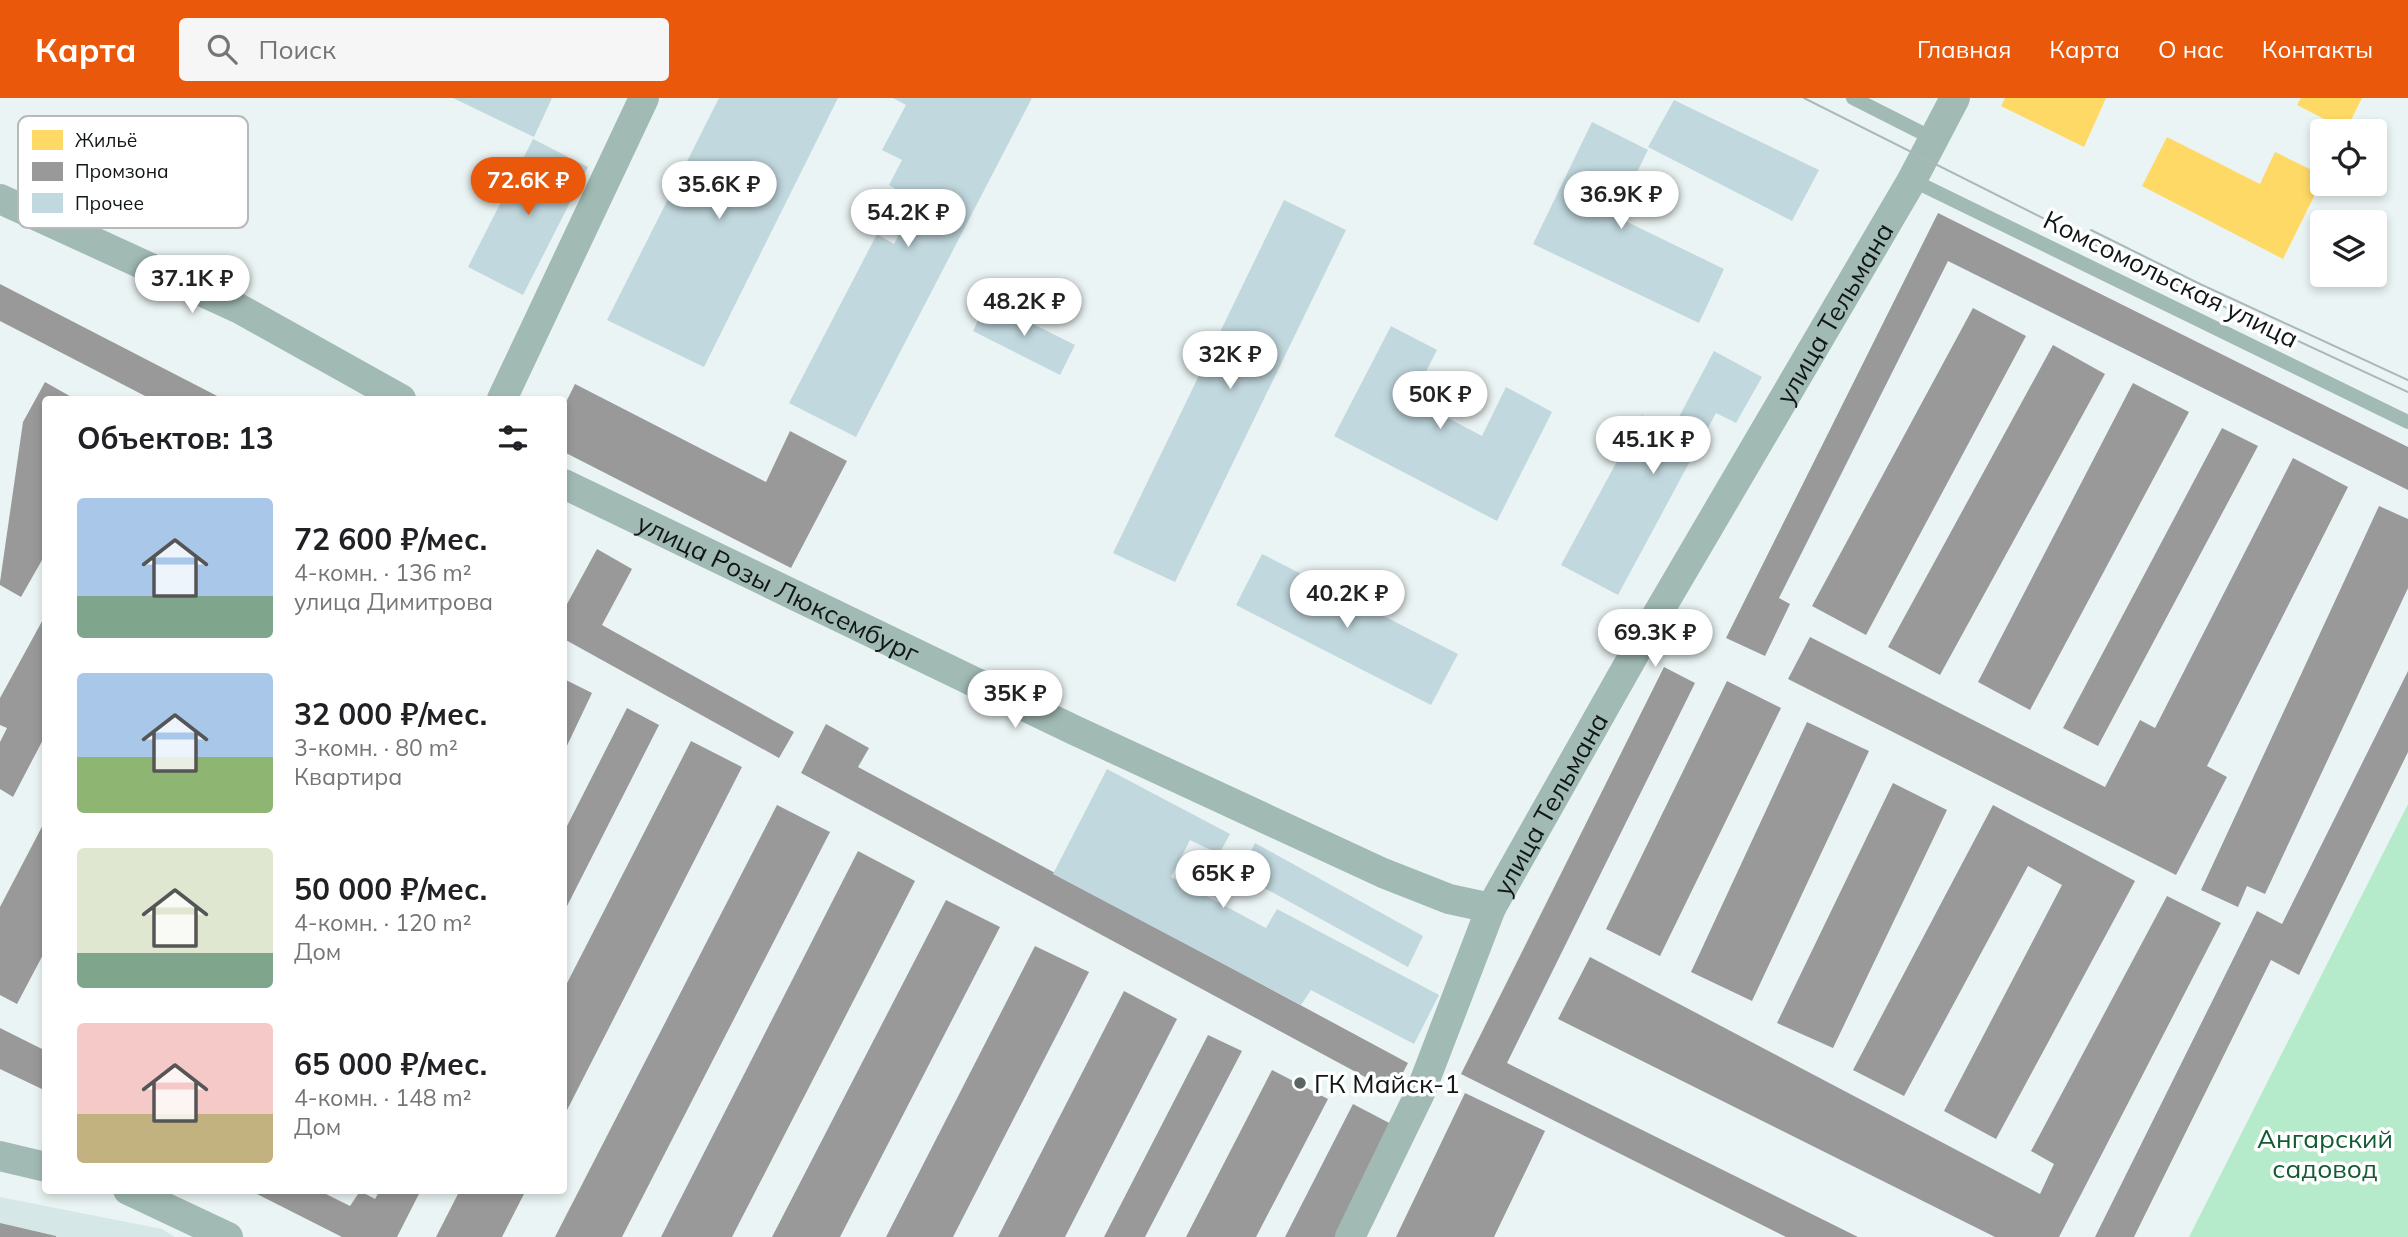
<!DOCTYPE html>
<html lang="ru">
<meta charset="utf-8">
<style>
:root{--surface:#fff;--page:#f6f6f6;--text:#202124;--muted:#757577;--accent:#ea580c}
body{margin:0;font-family:Mulish,sans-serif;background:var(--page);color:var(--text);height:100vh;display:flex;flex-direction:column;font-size:26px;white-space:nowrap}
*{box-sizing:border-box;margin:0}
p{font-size:23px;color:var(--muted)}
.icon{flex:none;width:38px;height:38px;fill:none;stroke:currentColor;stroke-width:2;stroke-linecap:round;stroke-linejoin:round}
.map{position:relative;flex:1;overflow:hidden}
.panel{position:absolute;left:42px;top:298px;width:525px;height:798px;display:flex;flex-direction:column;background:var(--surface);border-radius:7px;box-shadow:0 4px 10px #0003}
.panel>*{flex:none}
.buttons{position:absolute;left:2310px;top:21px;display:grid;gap:14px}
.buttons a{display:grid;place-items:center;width:77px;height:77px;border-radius:7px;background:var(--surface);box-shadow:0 4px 10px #0003;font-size:35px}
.price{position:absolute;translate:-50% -60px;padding:0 16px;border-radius:24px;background:#fff;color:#222;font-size:23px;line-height:46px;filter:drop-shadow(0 2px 4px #0008)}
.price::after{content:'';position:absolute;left:50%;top:42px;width:21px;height:16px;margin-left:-10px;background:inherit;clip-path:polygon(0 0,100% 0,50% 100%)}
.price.active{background:var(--accent);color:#fff}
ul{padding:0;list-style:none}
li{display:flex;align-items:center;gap:21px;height:175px;padding:0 35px}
li span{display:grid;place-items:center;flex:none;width:196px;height:140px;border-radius:7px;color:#555}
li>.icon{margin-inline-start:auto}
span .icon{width:84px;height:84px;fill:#fffc;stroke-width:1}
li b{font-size:30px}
h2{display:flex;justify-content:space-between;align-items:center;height:84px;padding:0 35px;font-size:30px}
header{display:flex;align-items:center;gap:42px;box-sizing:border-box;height:98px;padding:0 35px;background:var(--accent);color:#fff}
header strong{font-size:33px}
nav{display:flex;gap:38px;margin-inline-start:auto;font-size:24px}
.search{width:490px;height:63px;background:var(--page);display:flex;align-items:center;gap:18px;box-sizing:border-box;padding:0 24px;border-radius:7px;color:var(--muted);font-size:26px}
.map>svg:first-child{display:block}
.built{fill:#d6e7e7}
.green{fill:#b5eaca}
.homes{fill:#ffd966}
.industry{fill:#999}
.building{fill:#c1d8de}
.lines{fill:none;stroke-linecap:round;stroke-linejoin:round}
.service{stroke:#a1bab4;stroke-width:14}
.minor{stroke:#a1bab4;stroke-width:30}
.tram{stroke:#abb8b8;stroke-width:2}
.poi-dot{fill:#5d6464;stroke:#fff;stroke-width:2.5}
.labels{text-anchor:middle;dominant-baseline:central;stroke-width:7;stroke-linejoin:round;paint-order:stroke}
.street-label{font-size:26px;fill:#111616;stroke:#fff}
.poi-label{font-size:26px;fill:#111616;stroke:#fff;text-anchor:start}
.park-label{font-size:26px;fill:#125b33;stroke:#fff}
.key{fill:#fff;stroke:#b8b9b9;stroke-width:2}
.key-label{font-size:19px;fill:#111616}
</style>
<header>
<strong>Карта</strong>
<div class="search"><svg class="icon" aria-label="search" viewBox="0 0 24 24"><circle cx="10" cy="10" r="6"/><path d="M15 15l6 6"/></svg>Поиск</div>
<nav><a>Главная</a><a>Карта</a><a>О нас</a><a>Контакты</a></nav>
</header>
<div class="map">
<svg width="2408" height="1139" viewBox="0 0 2408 1139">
<rect width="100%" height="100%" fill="#ebf4f4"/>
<!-- built -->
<path class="built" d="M0 1099 162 1131 175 1139H0Z"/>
<!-- green -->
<path class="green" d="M2408 706V1139H2189Z"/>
<!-- homes -->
<g class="homes">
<path d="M2005 0H2106L2084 49 2001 8Z"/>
<path d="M2301 0H2362L2346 32 2297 7Z"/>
<path d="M2167 39 2260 86 2275 54 2322 77V82L2283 161 2142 88Z"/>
</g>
<!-- industry -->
<g class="industry">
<path d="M1938 115 2408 349V392L1948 163 1779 500 1790 506 1765 558 1726 540Z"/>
<path d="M0 186 223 301H151L0 223Z"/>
<path d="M1973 210 2026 238 1866 537 1812 508Z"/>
<path d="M2053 247 2105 276 1940 577 1888 549Z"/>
<path d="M45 284 75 301H46V455L21 499 0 487V484L23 324Z"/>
<path d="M2133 285 2189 314 2030 612 1978 584Z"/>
<path d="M575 286 766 384 790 333 847 363 791 470 564 354V308Z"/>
<path d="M2222 330 2258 348 2098 648 2063 630Z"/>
<path d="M2293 360 2348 389 2207 668 2227 679 2176 777 1788 581 1810 539 2105 689 2140 622 2155 630Z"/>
<path d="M2379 408 2408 421V490L2265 796 2247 788 2238 809 2201 792Z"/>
<path d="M597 451 632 471 602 527 794 634 779 660 564 541V504L567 506Z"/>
<path d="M46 516V636L13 699 0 691V644L7 630 0 627V600Z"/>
<path d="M1664 569 1695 585 1507 965 1858 1139H1786L1461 976Z"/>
<path d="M2408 573V654L2299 877 2271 862 2134 1139H2095L2257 813 2282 826Z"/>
<path d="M564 581 592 595 564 654Z"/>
<path d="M1727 583 1781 610 1660 858 1606 831Z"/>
<path d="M627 610 659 627 564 814V734Z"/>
<path d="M1807 624 1869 653 1752 903 1691 874Z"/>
<path d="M826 626 869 650 858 669 1408 965 1393 994 801 675Z"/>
<path d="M691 643 742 669 564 1018V891Z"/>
<path d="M1893 685 1947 712 1833 950 1777 925Z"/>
<path d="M777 707 830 734 622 1139H555Z"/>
<path d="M1993 707 2135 783 1996 1041 1944 1013 2062 787 2028 768 1904 998 1853 972Z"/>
<path d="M46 721V851L17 906 0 897V809Z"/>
<path d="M858 753 915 783 732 1139H661Z"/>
<path d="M2167 798 2221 825 2059 1139H1995L1558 921 1590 859 2040 1096 2054 1066 2031 1053Z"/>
<path d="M946 802 1000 829 840 1139H772Z"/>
<path d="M1035 848 1089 874 953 1139H886Z"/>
<path d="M1124 893 1177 921 1065 1139H998Z"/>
<path d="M0 930 46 953V993L0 971Z"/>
<path d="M1208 937 1242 953 1145 1139H1104Z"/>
<path d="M1272 972 1328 1001 1256 1139H1186Z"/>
<path d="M1465 995 1545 1033 1494 1139H1396Z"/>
<path d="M1353 1006 1395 1028 1338 1139H1285Z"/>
<path d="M249 1092H318L350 1108 360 1093 375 1101 380 1092H421L397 1139H342Z"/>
<path d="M460 1092H526L502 1139H436Z"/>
<path d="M0 1125 56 1138V1139H0Z"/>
</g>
<!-- building -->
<g class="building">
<path d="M453 0H552L534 39Z"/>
<path d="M719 0H838L704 269 607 222Z"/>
<path d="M893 0H1032L856 339 789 305 877 136 894 146 916 103 889 87 902 62 882 52 906 7Z"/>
<path d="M1674 2 1819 72 1792 123 1648 49Z"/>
<path d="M1592 24 1648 52 1615 118 1724 171 1699 225 1533 146Z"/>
<path d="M533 41 588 69 523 197 468 169Z"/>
<path d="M1284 102 1346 132 1175 484 1113 455Z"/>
<path d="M987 203 1075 247 1060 277 973 233Z"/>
<path d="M1391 228 1437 252 1412 301 1482 338 1506 289 1552 314 1497 423 1334 338Z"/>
<path d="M1714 253 1762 279 1736 325 1716 315 1618 497 1561 467 1642 317 1671 334Z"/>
<path d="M1262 456 1458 556 1431 607 1236 507Z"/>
<path d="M1107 671 1230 736 1219 756 1190 742 1171 779 1266 830 1277 811 1439 897 1414 946 1311 892 1301 907 1053 776Z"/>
<path d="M1255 745 1423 838 1408 869 1239 776Z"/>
</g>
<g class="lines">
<!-- service -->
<g class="service">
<path d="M1853 0 1934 41"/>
<path d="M1912 82 2408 324"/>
</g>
<!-- minor -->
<g class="minor">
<path d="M0 101 238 210 401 301"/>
<path d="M502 301 644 0"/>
<path id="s1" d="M564 386 1074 632 1383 775 1449 801 1491 810"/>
<path d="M0 1058 46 1069"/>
<path d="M128 1092 228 1139"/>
<path id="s2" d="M1350 1139 1420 995 1491 810 1644 539 1912 82 1955 0"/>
</g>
<!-- tram -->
<g class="tram">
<path d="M1804 0 2156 177 2408 294"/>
<path d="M2091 132 2200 186 2408 282"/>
</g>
</g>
<!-- markers -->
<circle class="poi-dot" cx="1300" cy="985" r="7"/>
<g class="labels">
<!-- street labels -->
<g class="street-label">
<text transform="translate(2171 181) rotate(26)">Комсомольская улица</text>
<text stroke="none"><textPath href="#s2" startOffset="1045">улица Тельмана</textPath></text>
<text stroke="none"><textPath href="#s1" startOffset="238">улица Розы Люксембург</textPath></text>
<text stroke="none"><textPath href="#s2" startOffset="478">улица Тельмана</textPath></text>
</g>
<!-- poi labels -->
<g class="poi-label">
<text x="1314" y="985">ГК Майск-1</text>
</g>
<!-- park labels -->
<g class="park-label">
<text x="2325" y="1040">Ангарский<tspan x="2325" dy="30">садовод</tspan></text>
</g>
</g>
<!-- legend -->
<rect x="18" y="18" width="230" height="112" rx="10" class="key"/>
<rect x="32" y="32" width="31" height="20" fill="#ffd966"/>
<rect x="32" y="64" width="31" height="19" fill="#999"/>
<rect x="32" y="95" width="31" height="20" fill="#c1d8de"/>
<g class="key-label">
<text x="75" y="49">Жильё</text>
<text x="75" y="80">Промзона</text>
<text x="75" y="112">Прочее</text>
</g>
</svg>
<div class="buttons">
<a><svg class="icon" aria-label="locate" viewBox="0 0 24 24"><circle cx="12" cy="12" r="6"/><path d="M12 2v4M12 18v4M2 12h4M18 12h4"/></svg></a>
<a><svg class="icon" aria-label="layers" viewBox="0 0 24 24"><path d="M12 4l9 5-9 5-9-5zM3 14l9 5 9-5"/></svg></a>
</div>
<b class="price active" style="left:528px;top:119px">72.6K ₽</b>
<b class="price" style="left:719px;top:123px">35.6K ₽</b>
<b class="price" style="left:1621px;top:133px">36.9K ₽</b>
<b class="price" style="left:908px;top:151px">54.2K ₽</b>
<b class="price" style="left:192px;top:217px">37.1K ₽</b>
<b class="price" style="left:1024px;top:240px">48.2K ₽</b>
<b class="price" style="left:1230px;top:293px">32K ₽</b>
<b class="price" style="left:1440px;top:333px">50K ₽</b>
<b class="price" style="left:1653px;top:378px">45.1K ₽</b>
<b class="price" style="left:1347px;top:532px">40.2K ₽</b>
<b class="price" style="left:1655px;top:571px">69.3K ₽</b>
<b class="price" style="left:1015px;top:632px">35K ₽</b>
<b class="price" style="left:1223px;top:812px">65K ₽</b>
<section class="panel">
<h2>Объектов: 13<svg class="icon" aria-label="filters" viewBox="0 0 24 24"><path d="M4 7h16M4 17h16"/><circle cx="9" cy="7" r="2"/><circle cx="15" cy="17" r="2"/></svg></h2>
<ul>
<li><span style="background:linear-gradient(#a9c7e8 70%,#7fa58c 0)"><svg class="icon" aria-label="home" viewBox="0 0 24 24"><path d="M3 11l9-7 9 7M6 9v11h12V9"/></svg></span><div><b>72 600 ₽/мес.</b><p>4-комн. · 136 m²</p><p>улица Димитрова</p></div></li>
<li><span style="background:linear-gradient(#a9c7e8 60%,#8fb573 0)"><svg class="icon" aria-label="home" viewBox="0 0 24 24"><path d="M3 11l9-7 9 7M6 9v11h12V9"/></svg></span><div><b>32 000 ₽/мес.</b><p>3-комн. · 80 m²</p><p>Квартира</p></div></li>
<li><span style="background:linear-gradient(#dfe7d0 75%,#7fa58c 0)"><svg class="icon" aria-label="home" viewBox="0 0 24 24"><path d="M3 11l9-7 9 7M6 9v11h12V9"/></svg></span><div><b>50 000 ₽/мес.</b><p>4-комн. · 120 m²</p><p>Дом</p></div></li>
<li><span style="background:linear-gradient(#f6c9c9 65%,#c2b280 0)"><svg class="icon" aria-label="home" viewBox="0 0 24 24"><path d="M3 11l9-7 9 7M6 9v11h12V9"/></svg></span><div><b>65 000 ₽/мес.</b><p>4-комн. · 148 m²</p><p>Дом</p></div></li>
</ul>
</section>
</div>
